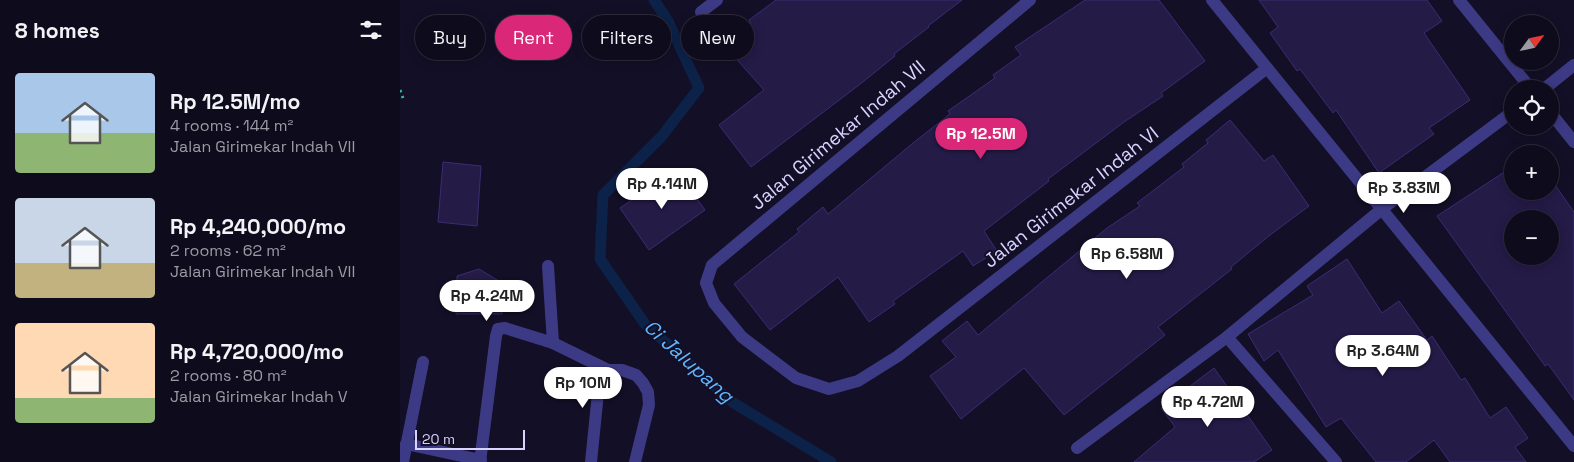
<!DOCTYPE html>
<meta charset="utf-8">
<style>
:root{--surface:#0e0b1c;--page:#171425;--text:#f1f3f6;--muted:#9b9ba3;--line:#2e2b3b;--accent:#db2777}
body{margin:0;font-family:"Space Grotesk",sans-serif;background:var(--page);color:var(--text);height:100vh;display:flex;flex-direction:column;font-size:19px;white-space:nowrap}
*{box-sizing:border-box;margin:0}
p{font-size:16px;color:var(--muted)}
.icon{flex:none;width:28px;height:28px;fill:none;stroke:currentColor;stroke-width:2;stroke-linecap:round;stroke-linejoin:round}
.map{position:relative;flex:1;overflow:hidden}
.side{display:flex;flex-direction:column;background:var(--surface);width:400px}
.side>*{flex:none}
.guide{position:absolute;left:15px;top:15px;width:475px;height:45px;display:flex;gap:10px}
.needle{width:32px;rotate:57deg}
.fabs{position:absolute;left:1104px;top:15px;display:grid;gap:10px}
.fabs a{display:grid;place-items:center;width:55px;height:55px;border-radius:50%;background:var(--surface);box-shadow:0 2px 12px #0003,0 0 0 1px var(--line);font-size:25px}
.scale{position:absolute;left:15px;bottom:12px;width:110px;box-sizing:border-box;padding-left:5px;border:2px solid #d9d4ff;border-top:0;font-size:14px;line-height:18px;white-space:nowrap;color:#d9d4ff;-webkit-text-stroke:4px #130f26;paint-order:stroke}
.price{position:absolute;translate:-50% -42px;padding:0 11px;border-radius:18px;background:#fff;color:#222;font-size:16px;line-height:32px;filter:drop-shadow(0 1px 2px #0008)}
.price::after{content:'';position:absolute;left:50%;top:30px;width:15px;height:11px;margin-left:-8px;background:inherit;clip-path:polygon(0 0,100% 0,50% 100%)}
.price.on{background:var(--accent);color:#fff}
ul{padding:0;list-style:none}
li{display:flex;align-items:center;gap:15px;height:125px;padding:0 15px}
li span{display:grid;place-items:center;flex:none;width:140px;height:100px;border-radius:5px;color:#555}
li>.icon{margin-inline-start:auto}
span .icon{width:60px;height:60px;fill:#fffc;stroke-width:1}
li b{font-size:21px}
h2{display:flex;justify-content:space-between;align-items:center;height:60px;padding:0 15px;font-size:21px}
.pill{padding:0 18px;border-radius:22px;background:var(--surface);box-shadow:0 2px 12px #0003,0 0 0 1px var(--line);font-size:18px;line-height:45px}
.pill.on{background:var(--accent);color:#fff}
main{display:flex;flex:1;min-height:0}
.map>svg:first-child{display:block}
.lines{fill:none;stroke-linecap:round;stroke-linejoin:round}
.stream{stroke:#0c2248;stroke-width:11}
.building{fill:#241b47;stroke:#3b2d73;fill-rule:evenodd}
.path{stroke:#2fb8b0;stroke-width:3;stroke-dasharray:2.5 4;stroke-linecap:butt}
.minor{stroke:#3d3a85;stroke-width:12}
.labels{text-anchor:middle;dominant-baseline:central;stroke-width:4;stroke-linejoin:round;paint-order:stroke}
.street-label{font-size:19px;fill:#d9d4ff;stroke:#130f26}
.water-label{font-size:20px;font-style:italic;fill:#62b6ff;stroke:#130f26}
</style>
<main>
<section class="side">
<h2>8 homes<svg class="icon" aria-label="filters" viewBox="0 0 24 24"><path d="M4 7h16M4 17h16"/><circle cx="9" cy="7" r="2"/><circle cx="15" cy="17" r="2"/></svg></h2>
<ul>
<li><span style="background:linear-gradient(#a9c7e8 60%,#8fb573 0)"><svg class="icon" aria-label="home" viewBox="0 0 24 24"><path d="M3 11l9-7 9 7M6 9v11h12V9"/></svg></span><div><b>Rp 12.5M/mo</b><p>4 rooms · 144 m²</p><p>Jalan Girimekar Indah VII</p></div></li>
<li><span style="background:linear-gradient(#c9d6e8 65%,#c2b280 0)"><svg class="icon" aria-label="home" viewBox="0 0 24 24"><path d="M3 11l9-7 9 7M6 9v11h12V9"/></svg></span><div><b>Rp 4,240,000/mo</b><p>2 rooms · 62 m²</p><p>Jalan Girimekar Indah VII</p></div></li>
<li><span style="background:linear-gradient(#ffd9b3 75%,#8fb573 0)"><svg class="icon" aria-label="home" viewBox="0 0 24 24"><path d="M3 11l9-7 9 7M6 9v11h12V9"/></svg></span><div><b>Rp 4,720,000/mo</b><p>2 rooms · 80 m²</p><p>Jalan Girimekar Indah V</p></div></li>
</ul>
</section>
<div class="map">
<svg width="1174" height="462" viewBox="0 0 1174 462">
<rect width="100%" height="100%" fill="#130f26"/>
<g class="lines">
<!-- stream -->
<path class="stream" d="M254 0 268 21 299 88 262 136 203 195 200 259 245 324 332 402 431 462"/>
</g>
<!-- building -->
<g class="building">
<path d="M376 0H562L528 26 529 27 494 54 495 56 459 85 351 167 319 125 364 90 323 44 351 23 349 20Z"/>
<path d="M685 0H759L805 61 761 93 763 96 724 122 648 179 649 181 584 231 597 251 573 266 563 251 493 301 495 304 469 322 438 277 370 330 334 284 399 232 397 229 423 207 428 214 513 143 550 114 548 111 595 78 593 75 621 55 615 47Z"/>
<path d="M859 0H1027L1042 21 1024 33 1070 100 1029 128 1034 134 979 173 936 110 933 113 900 69 897 71 870 33 878 27Z"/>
<path d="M830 120 864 161 873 155 909 206 870 235 831 267 832 269 758 327 765 335 664 415 624 368 561 419 530 376 556 357 542 341 567 321 578 335 707 228 740 206 737 203 784 167 782 164 808 143 806 140Z"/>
<path d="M43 162 81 166 77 226 38 222Z"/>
<path d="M1112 167V191H1150V175L1154 181 1153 182 1174 212V400L1148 364 1145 366 1037 216ZM1112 219H1150V256H1112Z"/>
<path d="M276 170 305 210 249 250 220 208Z"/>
<path d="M947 259 982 313 999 301 1027 340 1032 336 1061 380 1065 378 1090 418 1106 407 1128 438 1115 447 1126 462H1050L1034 440 1006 462H976L941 418 926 427 878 350 864 361 848 334 913 295 907 286Z"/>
<path d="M79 269 102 283V314H56L57 276Z"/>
<path d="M814 368 872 450 854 462H734L775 427 761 408Z"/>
</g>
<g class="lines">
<!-- path -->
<path class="path" d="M0 90 3 98"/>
<!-- minor -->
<g class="minor">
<path d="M630 0 312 265 306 283 314 303 342 337 396 378 429 389 458 381 498 356 867 68"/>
<path d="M812 0 1174 446"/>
<path d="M1059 0 1131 89"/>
<path d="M301 12 317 0"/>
<path d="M1144 89 1174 65"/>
<path d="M1150 112 1174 142"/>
<path d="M148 266 153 343"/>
<path d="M827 337 936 462"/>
<path d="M6 444 81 460"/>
<path d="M677 448 827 337 982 209 1112 112"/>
<path d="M3 462 23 362"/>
<path d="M80 462 96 336 98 329 105 328 153 343 208 370H222L236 375 243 383 248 392 249 405 235 462"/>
<path d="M191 462 198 393 201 379 208 370"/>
</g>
</g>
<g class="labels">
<!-- street labels -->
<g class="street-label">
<text transform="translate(438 135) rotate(-40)">Jalan Girimekar Indah VII</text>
<text transform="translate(671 197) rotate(-38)">Jalan Girimekar Indah VI</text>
</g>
<!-- water labels -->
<g class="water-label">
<text transform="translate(289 361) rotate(42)">Ci Jalupang</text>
</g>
</g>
</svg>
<div class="fabs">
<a><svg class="needle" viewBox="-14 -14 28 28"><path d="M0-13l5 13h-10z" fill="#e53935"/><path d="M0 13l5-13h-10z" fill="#9b9ba3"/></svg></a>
<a><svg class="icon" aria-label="locate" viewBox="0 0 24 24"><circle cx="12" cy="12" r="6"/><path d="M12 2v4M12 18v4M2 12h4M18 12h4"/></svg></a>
<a>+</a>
<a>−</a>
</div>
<div class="scale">20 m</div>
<b class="price on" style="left:581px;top:160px">Rp 12.5M</b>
<b class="price" style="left:262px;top:210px">Rp 4.14M</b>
<b class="price" style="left:1004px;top:214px">Rp 3.83M</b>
<b class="price" style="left:727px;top:280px">Rp 6.58M</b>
<b class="price" style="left:87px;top:322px">Rp 4.24M</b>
<b class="price" style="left:983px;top:377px">Rp 3.64M</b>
<b class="price" style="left:183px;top:409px">Rp 10M</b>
<b class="price" style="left:808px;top:428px">Rp 4.72M</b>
<div class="guide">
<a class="pill">Buy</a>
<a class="pill on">Rent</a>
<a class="pill">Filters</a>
<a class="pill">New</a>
</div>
</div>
</main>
